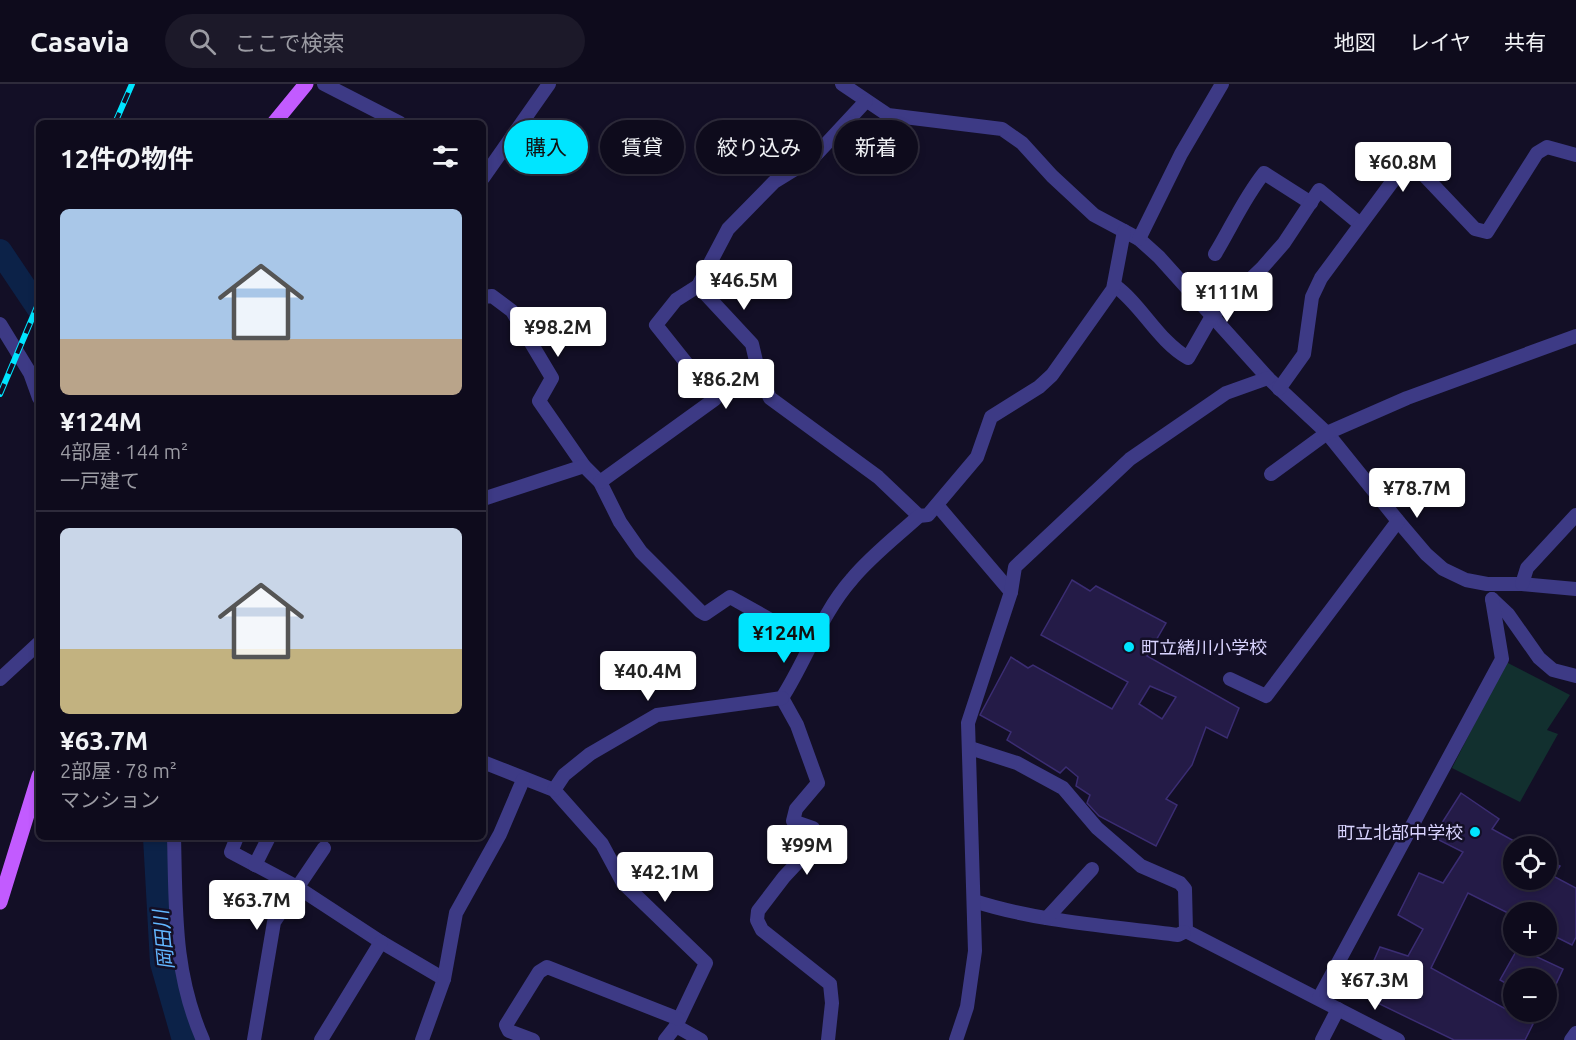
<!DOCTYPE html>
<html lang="ja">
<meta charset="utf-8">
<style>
:root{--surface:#0e0b1c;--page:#1c1929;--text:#f1f3f6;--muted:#9b9ba3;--line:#2e2b3b;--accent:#00e5ff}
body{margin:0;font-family:Ubuntu,"Noto Sans JP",sans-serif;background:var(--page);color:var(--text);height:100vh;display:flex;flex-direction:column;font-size:22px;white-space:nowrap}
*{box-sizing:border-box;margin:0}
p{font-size:20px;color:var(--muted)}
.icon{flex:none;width:33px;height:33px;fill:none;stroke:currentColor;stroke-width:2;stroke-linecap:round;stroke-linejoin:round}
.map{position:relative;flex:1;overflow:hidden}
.details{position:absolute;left:36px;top:36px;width:450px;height:720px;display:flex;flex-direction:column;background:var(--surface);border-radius:9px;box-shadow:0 3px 9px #0003,0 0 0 2px var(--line)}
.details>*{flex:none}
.top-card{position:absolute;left:504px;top:36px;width:570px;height:54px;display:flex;gap:12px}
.controls{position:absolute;left:1503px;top:752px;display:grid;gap:12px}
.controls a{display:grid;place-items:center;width:54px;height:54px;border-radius:50%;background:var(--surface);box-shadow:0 3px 9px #0003,0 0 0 2px var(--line);font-size:30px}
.price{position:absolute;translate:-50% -51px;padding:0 14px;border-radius:6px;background:#fff;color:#222;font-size:20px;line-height:39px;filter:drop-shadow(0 2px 3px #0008)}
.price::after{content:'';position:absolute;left:50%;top:36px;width:18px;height:14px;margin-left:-9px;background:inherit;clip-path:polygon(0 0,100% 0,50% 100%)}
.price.selected{background:var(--accent);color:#111}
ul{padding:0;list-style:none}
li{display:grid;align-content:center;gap:12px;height:318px;padding:0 24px}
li+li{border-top:2px solid var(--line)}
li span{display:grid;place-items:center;height:186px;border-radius:9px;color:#555}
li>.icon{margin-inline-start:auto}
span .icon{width:108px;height:108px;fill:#fffc;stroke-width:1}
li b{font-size:26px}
h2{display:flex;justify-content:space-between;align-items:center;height:72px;padding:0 24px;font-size:26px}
.pill{padding:0 21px;border-radius:27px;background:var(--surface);box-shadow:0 3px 9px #0003,0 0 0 2px var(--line);font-size:21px;line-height:54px}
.pill.selected{background:var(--accent);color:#111}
header{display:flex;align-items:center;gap:36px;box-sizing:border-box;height:84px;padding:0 30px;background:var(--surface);border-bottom:2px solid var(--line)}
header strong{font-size:28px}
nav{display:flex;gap:33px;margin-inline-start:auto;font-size:21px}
.search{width:420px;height:54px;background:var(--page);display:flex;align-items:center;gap:15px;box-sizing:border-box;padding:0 21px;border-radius:33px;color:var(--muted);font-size:22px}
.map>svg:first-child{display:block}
.green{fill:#12302f}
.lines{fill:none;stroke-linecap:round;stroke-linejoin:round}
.river{stroke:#0c2248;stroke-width:24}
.building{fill:#241b47;stroke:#3b2d73;stroke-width:1.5;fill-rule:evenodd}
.minor{stroke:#3d3a85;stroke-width:14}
.major{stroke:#c25bff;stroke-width:15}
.rail-casing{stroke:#00e5ff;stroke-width:6}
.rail{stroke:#130f26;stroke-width:4;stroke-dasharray:11;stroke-linecap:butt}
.poi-dot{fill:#00e5ff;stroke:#130f26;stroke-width:2}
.labels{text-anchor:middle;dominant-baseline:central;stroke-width:5;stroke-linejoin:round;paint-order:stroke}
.poi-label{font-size:18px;fill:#d9d4ff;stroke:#130f26;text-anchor:start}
.water-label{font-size:20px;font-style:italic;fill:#62b6ff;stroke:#130f26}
</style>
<header>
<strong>Casavia</strong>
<div class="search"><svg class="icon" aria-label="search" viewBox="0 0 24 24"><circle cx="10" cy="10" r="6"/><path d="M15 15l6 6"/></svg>ここで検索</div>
<nav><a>地図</a><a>レイヤ</a><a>共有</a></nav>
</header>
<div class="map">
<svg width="1576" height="956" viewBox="0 0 1576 956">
<rect width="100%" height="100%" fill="#130f26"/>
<!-- green -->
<path class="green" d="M1506 578 1570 611 1547 646 1558 650 1520 718 1452 684Z"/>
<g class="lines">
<!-- river -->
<g class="river">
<path d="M0 167 39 225"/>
<path d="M155 753 162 879 184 956"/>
</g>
</g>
<!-- building -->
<g class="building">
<path d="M1072 496 1090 507 1096 502 1166 539 1147 572 1239 624 1227 654 1206 643 1192 681 1166 715 1177 721 1156 762 1099 732 1087 719 1090 711 1076 702 1078 693 1066 683 1060 689 1007 656 1011 648 980 631 1011 573 1028 584 1033 581 1112 625 1128 598 1041 551ZM1150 602 1176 613 1162 635 1139 620Z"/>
<path d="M1461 709 1499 735 1492 745 1514 757V795H1546V775L1560 782 1553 792 1576 804V853L1572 861 1546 848V828H1514V832L1468 809 1431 884 1533 940 1525 956H1454L1359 910 1380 863 1408 872 1423 845 1398 831 1419 789 1443 799 1463 768 1433 753Z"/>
<path d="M1518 864 1563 885 1546 922V894H1514V904L1500 896Z"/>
</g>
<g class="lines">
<!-- minor -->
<g class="minor">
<path d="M324 0 400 39"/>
<path d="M842 0 888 31 1002 45 1022 59 1052 92 1094 131 1139 155 1159 173 1268 294 1327 349 1398 437 1426 470 1443 485 1466 496 1487 500H1522L1576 505"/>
<path d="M866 17 813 74 774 98 728 145 698 202 752 260 759 290 770 314 878 393 919 432"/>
<path d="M483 94 549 0"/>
<path d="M1139 155 1181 70 1222 0"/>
<path d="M1215 170C1232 142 1244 114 1264 89L1311 119"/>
<path d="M1114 201C1142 221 1157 256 1188 274L1212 232 1262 184 1284 159 1319 106 1360 140"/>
<path d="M483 213 492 212 512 227 552 294 539 317 584 382 600 398 620 438 641 468 700 527 705 530 730 513 810 558"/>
<path d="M0 240 30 289 39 314"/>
<path d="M1279 305 1304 270 1312 213 1321 194 1398 90 1421 88 1475 145 1487 148 1537 69 1547 63 1576 71"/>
<path d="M1271 390 1327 349 1407 314 1576 252"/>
<path d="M600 398 715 315 656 241 676 216 698 202"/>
<path d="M483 415 584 382"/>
<path d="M937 421 1011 508"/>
<path d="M1522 500 1527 484 1576 431"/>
<path d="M1492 515 1508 530 1539 574 1553 586 1576 592"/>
<path d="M0 595 39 559"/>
<path d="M1230 595 1266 612 1398 437"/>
<path d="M782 614C807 575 821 530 852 495 871 472 897 452 919 432L928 431 977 373 991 333 1039 303 1052 291 1113 205 1124 147"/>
<path d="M782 614 797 641 818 699 796 725 793 737 813 744 814 753 798 778 784 793 758 827 757 836 762 846 830 900 832 919 828 956"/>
<path d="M970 664 1017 679 1063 704 1097 744 1141 782 1180 799 1185 805 1186 847 1398 956"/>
<path d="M483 678 554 706 602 760 623 799 706 879 676 942 665 956"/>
<path d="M554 706 564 691 590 670 657 631 782 614"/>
<path d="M174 753C176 825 173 888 203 956"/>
<path d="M237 753 231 768 297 803 381 858 444 895"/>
<path d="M255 781 269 753"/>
<path d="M974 817C1039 838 1110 842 1178 851L1184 848"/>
<path d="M1047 834 1092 785"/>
<path d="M1319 914 1502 575 1492 515"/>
<path d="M676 942 701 956"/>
<path d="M254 956 274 838 324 764"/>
<path d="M321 956 381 858"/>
<path d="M422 956 444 895 456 829 500 750 523 696"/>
<path d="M533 956 509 947 506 941 539 888 547 883 679 935"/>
<path d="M956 956 967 923 975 867 968 639 1011 508 1015 483 1130 375 1226 309 1268 294"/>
<path d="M1322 956 1338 925"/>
<path d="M1571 956 1576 949"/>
</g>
<!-- major -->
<g class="major">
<path d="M274 39 306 0"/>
<path d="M0 818 39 692"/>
</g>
<!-- rail casing -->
<g class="rail-casing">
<g id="rail">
<path d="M115 39 132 0"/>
<path d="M0 310 39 218"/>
</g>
</g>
<!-- rail -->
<use href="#rail" class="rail"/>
</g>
<!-- markers -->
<g class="poi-dot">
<circle cx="1129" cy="563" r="6"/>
<circle cx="1475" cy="748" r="6"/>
</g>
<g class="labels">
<!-- poi labels -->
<g class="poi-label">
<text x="1141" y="563">町立緒川小学校</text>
<text x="1463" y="748" text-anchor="end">町立北部中学校</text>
</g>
<!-- water labels -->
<g class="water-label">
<text transform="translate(163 856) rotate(-96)">岡田川</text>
</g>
</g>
</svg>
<div class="controls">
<a><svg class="icon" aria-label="locate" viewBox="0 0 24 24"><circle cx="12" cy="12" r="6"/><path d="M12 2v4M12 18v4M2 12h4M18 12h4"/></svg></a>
<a>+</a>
<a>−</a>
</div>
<b class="price" style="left:1403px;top:109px">¥60.8M</b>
<b class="price" style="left:744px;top:227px">¥46.5M</b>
<b class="price" style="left:1227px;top:239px">¥111M</b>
<b class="price" style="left:558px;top:274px">¥98.2M</b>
<b class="price" style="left:726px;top:326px">¥86.2M</b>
<b class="price" style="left:1417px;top:435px">¥78.7M</b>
<b class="price selected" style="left:784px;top:580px">¥124M</b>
<b class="price" style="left:648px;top:618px">¥40.4M</b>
<b class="price" style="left:807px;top:792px">¥99M</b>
<b class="price" style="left:665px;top:819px">¥42.1M</b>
<b class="price" style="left:257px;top:847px">¥63.7M</b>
<b class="price" style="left:1375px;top:927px">¥67.3M</b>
<div class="top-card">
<a class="pill selected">購入</a>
<a class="pill">賃貸</a>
<a class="pill">絞り込み</a>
<a class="pill">新着</a>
</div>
<section class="details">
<h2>12件の物件<svg class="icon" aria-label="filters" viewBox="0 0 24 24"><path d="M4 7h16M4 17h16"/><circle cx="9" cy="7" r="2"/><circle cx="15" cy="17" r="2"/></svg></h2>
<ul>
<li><span style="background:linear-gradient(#a9c7e8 70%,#b9a48a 0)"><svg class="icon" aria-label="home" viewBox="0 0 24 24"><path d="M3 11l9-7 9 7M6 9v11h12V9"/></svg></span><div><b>¥124M</b><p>4部屋 · 144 m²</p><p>一戸建て</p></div></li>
<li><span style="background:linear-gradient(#c9d6e8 65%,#c2b280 0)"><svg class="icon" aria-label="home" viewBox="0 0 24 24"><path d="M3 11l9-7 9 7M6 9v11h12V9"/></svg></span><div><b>¥63.7M</b><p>2部屋 · 78 m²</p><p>マンション</p></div></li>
</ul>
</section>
</div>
